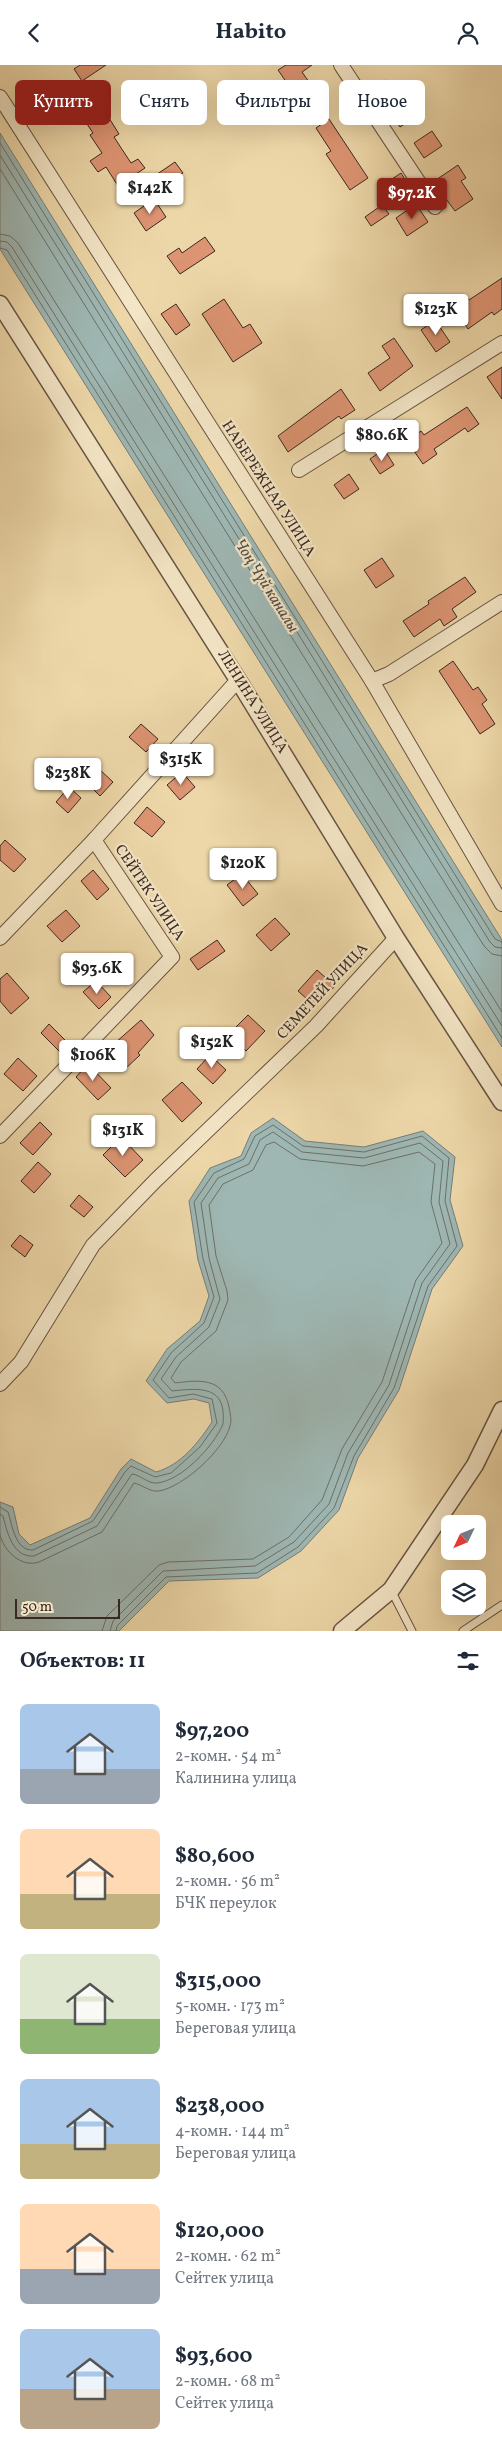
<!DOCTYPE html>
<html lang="ru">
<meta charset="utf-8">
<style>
:root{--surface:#fff;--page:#f2f2f3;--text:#1f2937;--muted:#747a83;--accent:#8f2418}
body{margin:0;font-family:Vollkorn,serif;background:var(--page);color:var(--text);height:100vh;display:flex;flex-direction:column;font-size:19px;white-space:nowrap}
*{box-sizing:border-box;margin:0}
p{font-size:16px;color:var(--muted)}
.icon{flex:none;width:28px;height:28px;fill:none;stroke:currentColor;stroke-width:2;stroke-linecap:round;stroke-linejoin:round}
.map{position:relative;height:1566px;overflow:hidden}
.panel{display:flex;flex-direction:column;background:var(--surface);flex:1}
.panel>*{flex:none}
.top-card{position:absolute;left:15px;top:15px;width:472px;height:45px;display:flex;gap:10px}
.needle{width:32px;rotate:227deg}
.fabs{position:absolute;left:441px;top:1450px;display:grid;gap:10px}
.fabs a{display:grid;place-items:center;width:45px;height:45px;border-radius:8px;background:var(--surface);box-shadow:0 5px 20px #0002;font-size:25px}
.scale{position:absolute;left:15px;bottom:12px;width:105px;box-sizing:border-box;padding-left:5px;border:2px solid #3a2821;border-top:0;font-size:14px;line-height:18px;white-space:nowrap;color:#3a2821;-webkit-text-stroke:4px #f3e5c6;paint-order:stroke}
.price{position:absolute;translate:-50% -42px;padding:0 11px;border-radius:5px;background:#fff;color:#222;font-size:16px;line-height:32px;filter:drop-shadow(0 1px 2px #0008)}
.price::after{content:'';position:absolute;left:50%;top:30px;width:15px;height:11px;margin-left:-8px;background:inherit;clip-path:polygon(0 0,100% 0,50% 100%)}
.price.current{background:var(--accent);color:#fff}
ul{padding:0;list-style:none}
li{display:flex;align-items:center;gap:15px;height:125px;padding:0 20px}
li span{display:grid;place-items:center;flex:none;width:140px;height:100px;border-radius:8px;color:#555}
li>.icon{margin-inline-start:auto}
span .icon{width:60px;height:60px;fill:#fffc;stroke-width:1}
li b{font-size:21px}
h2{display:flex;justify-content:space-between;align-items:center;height:60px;padding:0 20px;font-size:21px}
.pill{padding:0 18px;border-radius:8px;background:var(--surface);box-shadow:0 5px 20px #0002;font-size:18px;line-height:45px}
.pill.current{background:var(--accent);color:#fff}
header{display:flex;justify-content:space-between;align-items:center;height:65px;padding:0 20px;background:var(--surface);font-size:22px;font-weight:700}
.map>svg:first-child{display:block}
.water{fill:#9eb7b3;stroke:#767e79}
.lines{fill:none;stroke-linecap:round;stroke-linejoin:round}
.shore{stroke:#6c706a;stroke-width:1}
.building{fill:#dd9472;stroke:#3a2821}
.service-casing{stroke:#675443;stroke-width:9}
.minor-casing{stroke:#675443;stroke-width:16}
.tertiary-casing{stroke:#675443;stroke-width:19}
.service{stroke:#f3e5c6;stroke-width:7}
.minor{stroke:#f3e5c6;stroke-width:14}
.tertiary{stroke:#f3e5c6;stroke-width:16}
.labels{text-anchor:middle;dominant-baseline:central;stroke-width:4.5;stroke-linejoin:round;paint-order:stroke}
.street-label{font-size:15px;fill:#3a2821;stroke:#f3e5c6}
.water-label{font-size:16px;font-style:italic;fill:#534c46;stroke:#f3e5c6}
</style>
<header><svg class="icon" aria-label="back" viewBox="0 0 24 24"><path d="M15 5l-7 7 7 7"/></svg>Habito<svg class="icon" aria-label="person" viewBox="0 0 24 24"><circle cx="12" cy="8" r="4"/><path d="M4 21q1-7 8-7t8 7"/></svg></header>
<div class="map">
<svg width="502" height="1566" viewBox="0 0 502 1566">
<rect width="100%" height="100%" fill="#edd7a8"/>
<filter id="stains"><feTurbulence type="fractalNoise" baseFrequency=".004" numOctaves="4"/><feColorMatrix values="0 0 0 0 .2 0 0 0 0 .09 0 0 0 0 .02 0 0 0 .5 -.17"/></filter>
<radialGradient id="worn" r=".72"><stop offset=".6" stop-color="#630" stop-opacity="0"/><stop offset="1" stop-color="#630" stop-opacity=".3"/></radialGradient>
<!-- water -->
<g class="water">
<path d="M0 68 502 875V982L0 184Z"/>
<path d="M273 1053 305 1076 364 1082 423 1066 455 1092 450 1135 463 1181 432 1224 399 1325 358 1393 339 1445 301 1486 258 1513 169 1516 119 1566H0V1437L13 1442 19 1469 30 1480 90 1453 121 1404 131 1394 156 1407C181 1400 198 1378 212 1357L209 1338 194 1334 167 1338 146 1316 167 1284 200 1256 209 1231 198 1195 189 1136 210 1103 241 1091 251 1068Z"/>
</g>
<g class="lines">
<!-- shore -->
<g class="shore">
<path d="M0 78 495 874 502 877"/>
<path d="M0 90 490 877 495 882 502 883"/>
<path d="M0 104 484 881 492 889 502 891"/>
<path d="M0 169 10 171 18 178 502 947"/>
<path d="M0 176 7 177 12 182 502 961"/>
<path d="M0 183 7 185 502 973"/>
<path d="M0 1442 8 1447C12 1459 15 1486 33 1485L93 1456 125 1407 131 1401 155 1412 171 1408 200 1382 217 1358 212 1334 193 1329 169 1333 153 1315 171 1288 204 1258 214 1232 203 1194 194 1137 214 1108 244 1094 255 1071 273 1060 303 1081 364 1087 422 1071 449 1093 445 1136 457 1181 428 1221 394 1323 354 1391 334 1443 298 1482 257 1508 166 1512 117 1561 116 1566"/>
<path d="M0 1449 3 1451C7 1467 13 1493 34 1491L97 1461 132 1409C141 1410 148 1419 157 1418 181 1416 214 1381 223 1359 227 1320 200 1323 172 1326L161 1314 176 1292 209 1262 220 1234 209 1193 201 1138 218 1113 249 1099 260 1075 273 1067 302 1087 364 1093 420 1078 443 1096 439 1137 450 1179 422 1218 389 1320 348 1388 329 1439 294 1477 255 1501 163 1506 113 1556 110 1566"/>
<path d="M0 1470C4 1486 21 1503 39 1497L102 1467 134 1418C143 1420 149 1427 159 1426 183 1422 224 1385 230 1361 232 1355 230 1348 229 1342 223 1312 199 1315 175 1318L171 1313 181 1297 216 1266 228 1235 227 1226 216 1191 209 1140 223 1119 253 1105 266 1080 274 1077 300 1094 363 1101 419 1087 435 1099 431 1137 442 1178 416 1215 382 1317 342 1384 322 1435 289 1472 253 1494 168 1497 159 1500 107 1551 102 1566"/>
</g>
</g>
<!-- building -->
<g class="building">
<path d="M80 0H106L82 16 74 4Z"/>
<path d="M286 0H312L302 7 321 34 298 50 289 36 296 31 278 5Z"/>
<path d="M386 15 405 43 409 40 417 51 400 62 375 23Z"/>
<path d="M94 29 119 69 114 72 131 98 138 94 145 103 118 121 106 102 98 107 90 96 102 88 90 70 93 68 75 41Z"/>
<path d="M329 54 368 113 350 125 326 89 331 86 316 63Z"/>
<path d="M432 66 442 81 424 93 414 78Z"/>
<path d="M175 97 183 108 154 127 147 116Z"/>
<path d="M458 100 466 113 461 116 473 134 455 146 433 117Z"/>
<path d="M401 108 411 124 402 130 392 114Z"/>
<path d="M154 134 166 152 146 166 134 148Z"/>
<path d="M416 139 428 157 407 171 396 153Z"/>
<path d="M382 140 389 149 371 161 365 152Z"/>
<path d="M205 172 215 186 180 209 167 191 179 183 182 188Z"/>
<path d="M502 213V244L494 250 492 247 468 264 453 241 467 232 469 235Z"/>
<path d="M224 234 243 263 250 259 262 278 233 297 202 249Z"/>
<path d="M176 239 190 260 176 270 161 249Z"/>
<path d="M435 255 450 277 436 287 421 265Z"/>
<path d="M394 273 413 301 380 326 368 308 390 293 382 281Z"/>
<path d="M502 302V334L487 312Z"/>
<path d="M341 324 355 345 341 354 339 351 288 387 278 371Z"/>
<path d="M467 342 479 359 468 367 465 363 434 384 437 389 423 399 407 376 421 366 424 370Z"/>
<path d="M384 384 394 400 380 409 370 394Z"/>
<path d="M349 409 359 424 344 434 334 420Z"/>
<path d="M382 493 394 511 376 523 364 505Z"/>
<path d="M465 512 476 527 452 544 457 552 444 561 440 554 414 572 403 556 429 539 428 536Z"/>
<path d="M453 596 473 625 478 622 487 635 482 639 495 659 480 669 439 606Z"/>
<path d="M141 659 158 674 146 687 129 672Z"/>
<path d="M99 704 113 717 100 731 86 717Z"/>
<path d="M182 707 195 722 180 735 167 720Z"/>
<path d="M69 722 81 733 68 748 56 737Z"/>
<path d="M147 742 165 757 152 772 134 758Z"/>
<path d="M5 775 26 794 14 807 0 795V781Z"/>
<path d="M93 805 109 824 97 835 81 816Z"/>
<path d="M242 809 258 829 243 841 227 820Z"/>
<path d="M66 845 80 861 62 877 47 861Z"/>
<path d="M275 853 290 869 271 886 256 870Z"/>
<path d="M217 875 225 886 198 905 190 894Z"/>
<path d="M317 905 335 921 316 942 298 926Z"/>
<path d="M7 908 29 933 11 949 0 936V914Z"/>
<path d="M96 916 111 932 99 944 83 927Z"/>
<path d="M248 950 265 966 246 986 229 969Z"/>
<path d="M141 955 154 970 138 988 140 990 124 1005 106 986Z"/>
<path d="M49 959 72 982 64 991 41 968Z"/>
<path d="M210 990 226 1005 213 1019 197 1004Z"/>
<path d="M18 993 37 1011 23 1026 4 1009Z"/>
<path d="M88 999 111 1023 98 1035 76 1012Z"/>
<path d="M182 1017 202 1038 182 1057 162 1035Z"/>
<path d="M40 1057 52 1069 33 1090 20 1078Z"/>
<path d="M121 1072 143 1095 125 1112 103 1090Z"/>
<path d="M38 1097 51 1109 34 1128 21 1116Z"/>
<path d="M79 1130 93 1142 84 1152 70 1141Z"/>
<path d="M20 1170 33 1180 25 1192 11 1181Z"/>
</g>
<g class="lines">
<!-- service casing -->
<g class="service-casing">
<g id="service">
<path d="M391 1525 412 1566"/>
<path d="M463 1566 502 1540"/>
</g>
</g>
<!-- minor casing -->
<g class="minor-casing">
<g id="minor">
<path d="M341 0 435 142"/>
<path d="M0 32 372 616 502 839"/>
<path d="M299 405 502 278"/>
<path d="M372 616 389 609 502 537"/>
<path d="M0 873 94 775 238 615"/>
<path d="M0 1071 172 892 94 775"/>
<path d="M0 1319 21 1297 93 1180 155 1116 316 961 396 873"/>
</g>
</g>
<!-- tertiary casing -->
<g class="tertiary-casing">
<g id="tertiary">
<path d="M0 239 238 615 396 873 502 1037"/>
<path d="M342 1566 391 1525 475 1400 502 1345"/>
</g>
</g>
<!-- service -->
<use href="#service" class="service"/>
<!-- minor -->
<use href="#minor" class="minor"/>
<!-- tertiary -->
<use href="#tertiary" class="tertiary"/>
</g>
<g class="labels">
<!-- street labels -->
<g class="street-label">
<text transform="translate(268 424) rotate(57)">НАБЕРЕЖНАЯ УЛИЦА</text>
<text transform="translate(252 637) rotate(58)">ЛЕНИНА УЛИЦА</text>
<text transform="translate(149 828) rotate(56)">СЕЙТЕК УЛИЦА</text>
<text transform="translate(323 927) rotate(-47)">СЕМЕТЕЙ УЛИЦА</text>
</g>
<!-- water labels -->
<g class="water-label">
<text transform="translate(266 521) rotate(58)">Чоң Чүй каналы</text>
</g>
</g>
<rect width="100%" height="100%" filter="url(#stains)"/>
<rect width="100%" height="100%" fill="url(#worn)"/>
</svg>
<div class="fabs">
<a><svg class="needle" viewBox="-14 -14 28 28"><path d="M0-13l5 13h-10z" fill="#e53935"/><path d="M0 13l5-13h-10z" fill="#747a83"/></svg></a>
<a><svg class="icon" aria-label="layers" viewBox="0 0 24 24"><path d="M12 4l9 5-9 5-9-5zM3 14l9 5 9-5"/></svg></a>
</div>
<div class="scale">50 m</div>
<b class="price" style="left:150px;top:150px">$142K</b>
<b class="price current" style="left:412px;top:155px">$97.2K</b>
<b class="price" style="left:436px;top:271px">$123K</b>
<b class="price" style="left:382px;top:397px">$80.6K</b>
<b class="price" style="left:181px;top:721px">$315K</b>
<b class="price" style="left:68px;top:735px">$238K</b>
<b class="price" style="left:243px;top:825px">$120K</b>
<b class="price" style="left:97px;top:930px">$93.6K</b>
<b class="price" style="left:212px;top:1004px">$152K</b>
<b class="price" style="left:93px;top:1017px">$106K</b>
<b class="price" style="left:123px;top:1092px">$131K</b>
<div class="top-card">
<a class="pill current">Купить</a>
<a class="pill">Снять</a>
<a class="pill">Фильтры</a>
<a class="pill">Новое</a>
</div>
</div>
<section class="panel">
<h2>Объектов: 11<svg class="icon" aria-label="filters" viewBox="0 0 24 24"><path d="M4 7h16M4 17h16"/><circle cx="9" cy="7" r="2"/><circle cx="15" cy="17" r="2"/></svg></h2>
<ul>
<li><span style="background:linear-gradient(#a9c7e8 65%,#9aa5b1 0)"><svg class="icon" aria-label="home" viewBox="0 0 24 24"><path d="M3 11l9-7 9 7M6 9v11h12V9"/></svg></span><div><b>$97,200</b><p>2-комн. · 54 m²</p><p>Калинина улица</p></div></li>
<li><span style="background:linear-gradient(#ffd9b3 65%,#c2b280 0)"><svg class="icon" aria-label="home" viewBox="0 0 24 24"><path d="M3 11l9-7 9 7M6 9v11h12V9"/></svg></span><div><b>$80,600</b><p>2-комн. · 56 m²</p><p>БЧК переулок</p></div></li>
<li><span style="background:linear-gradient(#dfe7d0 65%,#8fb573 0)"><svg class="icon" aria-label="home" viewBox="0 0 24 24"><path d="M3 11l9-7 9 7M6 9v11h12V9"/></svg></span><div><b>$315,000</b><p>5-комн. · 173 m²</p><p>Береговая улица</p></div></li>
<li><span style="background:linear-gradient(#a9c7e8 65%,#c2b280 0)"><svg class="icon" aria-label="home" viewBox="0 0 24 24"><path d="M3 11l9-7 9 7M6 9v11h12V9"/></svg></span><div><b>$238,000</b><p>4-комн. · 144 m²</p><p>Береговая улица</p></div></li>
<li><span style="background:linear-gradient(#ffd9b3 65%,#9aa5b1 0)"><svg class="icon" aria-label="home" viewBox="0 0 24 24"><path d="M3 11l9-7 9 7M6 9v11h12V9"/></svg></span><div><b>$120,000</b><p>2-комн. · 62 m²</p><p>Сейтек улица</p></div></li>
<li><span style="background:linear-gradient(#a9c7e8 60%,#b9a48a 0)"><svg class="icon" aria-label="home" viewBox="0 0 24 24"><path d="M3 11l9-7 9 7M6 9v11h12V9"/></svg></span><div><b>$93,600</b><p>2-комн. · 68 m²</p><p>Сейтек улица</p></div></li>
</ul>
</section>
